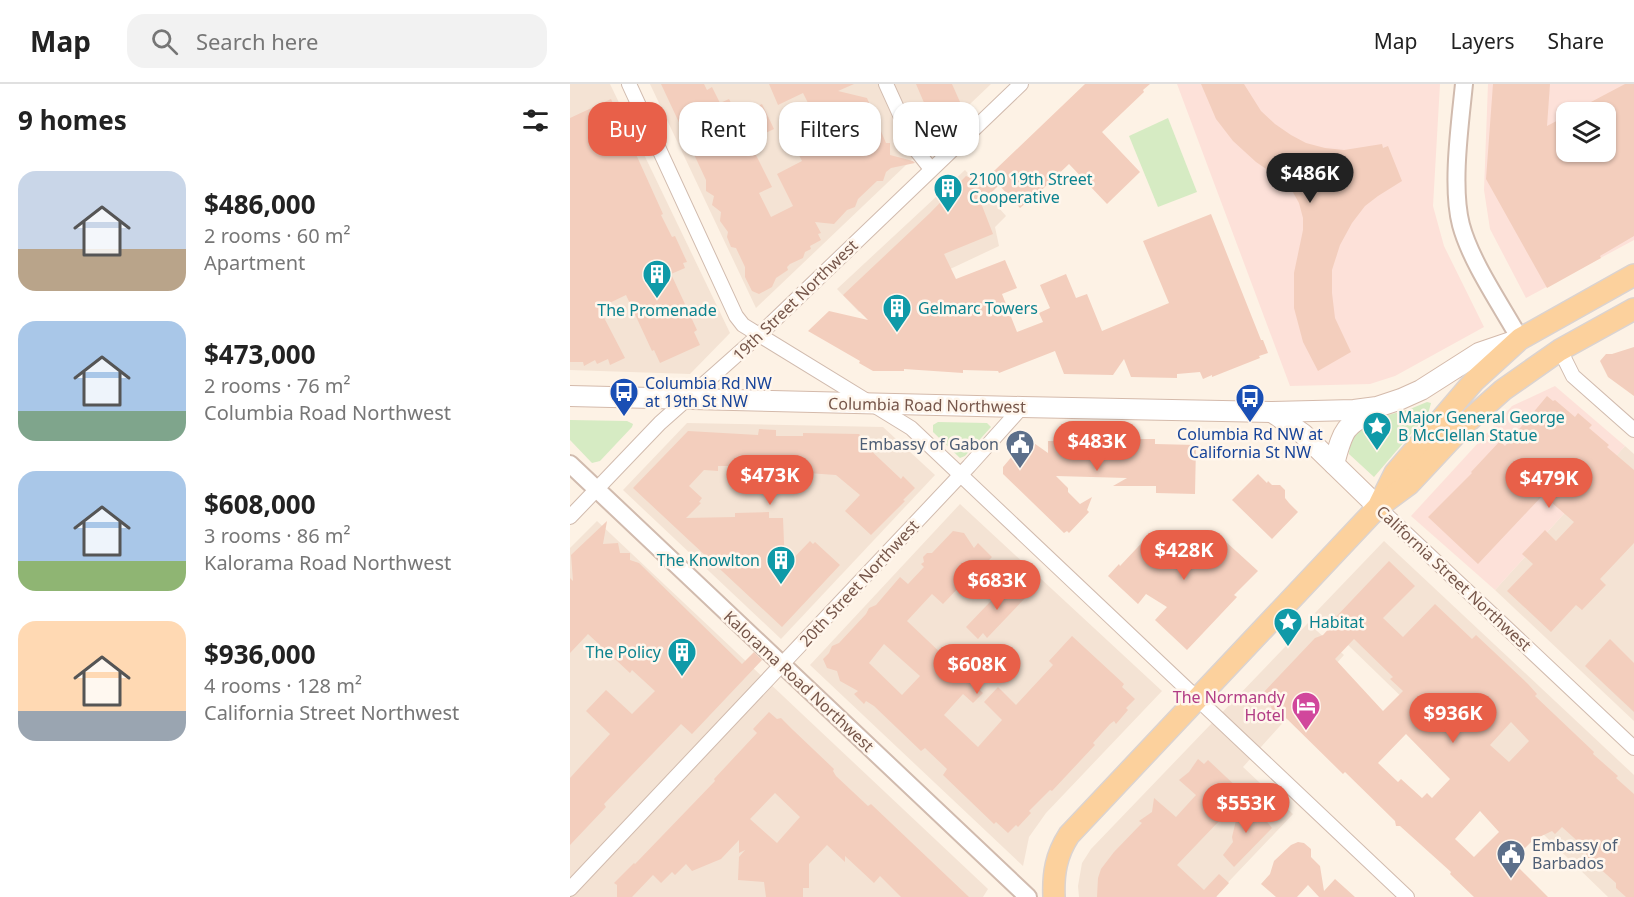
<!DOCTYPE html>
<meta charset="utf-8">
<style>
:root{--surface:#fff;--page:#f2f2f2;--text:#222;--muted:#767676;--line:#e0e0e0;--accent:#e86049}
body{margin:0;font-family:"Noto Sans",sans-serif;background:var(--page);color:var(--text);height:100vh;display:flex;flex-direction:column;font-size:22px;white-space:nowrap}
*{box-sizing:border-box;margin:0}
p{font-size:20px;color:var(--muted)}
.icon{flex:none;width:33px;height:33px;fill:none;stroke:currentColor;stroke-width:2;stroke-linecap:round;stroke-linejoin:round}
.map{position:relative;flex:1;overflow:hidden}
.side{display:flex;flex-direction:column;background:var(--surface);width:570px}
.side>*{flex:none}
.top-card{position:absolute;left:18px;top:18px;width:570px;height:54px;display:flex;gap:12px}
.buttons{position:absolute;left:986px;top:18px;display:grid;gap:12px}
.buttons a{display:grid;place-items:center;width:60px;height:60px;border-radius:12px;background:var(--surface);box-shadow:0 2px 4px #0004;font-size:30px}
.price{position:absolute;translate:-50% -51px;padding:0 14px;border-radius:21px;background:var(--accent);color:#fff;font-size:20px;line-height:39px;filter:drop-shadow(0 2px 3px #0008)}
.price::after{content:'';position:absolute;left:50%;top:36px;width:18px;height:14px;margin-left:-9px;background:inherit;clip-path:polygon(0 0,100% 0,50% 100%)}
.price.active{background:#222;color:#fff}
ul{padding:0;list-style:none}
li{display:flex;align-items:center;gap:18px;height:150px;padding:0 18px}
li span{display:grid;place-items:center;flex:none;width:168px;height:120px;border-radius:18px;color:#555}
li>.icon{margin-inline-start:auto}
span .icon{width:72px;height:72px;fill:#fffc;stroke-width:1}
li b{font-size:26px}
h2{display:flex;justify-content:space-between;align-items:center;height:72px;padding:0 18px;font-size:26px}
.chip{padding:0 21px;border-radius:18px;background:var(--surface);box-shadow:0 2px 4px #0004;font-size:21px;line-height:54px}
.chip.active{background:var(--accent);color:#fff}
header{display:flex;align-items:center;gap:36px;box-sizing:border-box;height:84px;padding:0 30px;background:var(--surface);border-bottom:2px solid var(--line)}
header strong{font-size:28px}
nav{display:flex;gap:33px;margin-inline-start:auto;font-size:21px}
.search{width:420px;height:54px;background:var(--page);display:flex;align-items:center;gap:15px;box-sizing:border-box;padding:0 21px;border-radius:18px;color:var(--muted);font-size:22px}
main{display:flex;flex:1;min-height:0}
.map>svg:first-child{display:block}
.residential{fill:#f4e3d4}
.commercial{fill:#fde1d9;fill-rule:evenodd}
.green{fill:#d6ebc3}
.building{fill:#f3cebd;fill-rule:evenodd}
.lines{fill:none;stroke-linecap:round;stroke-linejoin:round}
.minor-casing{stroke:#d1bbae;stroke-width:16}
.tertiary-casing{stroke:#d1bbae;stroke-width:20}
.secondary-casing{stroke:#d4baab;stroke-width:22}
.primary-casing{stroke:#dbd3d0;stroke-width:24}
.minor{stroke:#fff;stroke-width:14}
.tertiary{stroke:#fff;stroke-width:16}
.secondary{stroke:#fff;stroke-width:20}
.primary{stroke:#fcd19d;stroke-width:21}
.labels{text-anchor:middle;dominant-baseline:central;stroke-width:5;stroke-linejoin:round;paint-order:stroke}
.culture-label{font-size:16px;fill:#0d838f;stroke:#fff6ec;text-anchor:start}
.street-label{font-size:16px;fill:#76564a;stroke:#fff6ec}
.transit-label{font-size:16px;fill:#164399;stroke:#fff6ec;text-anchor:start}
.service-label{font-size:16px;fill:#4e5e75;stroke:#fff6ec;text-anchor:end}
.hotel-label{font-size:16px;fill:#b23c85;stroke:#fff6ec;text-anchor:end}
</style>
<header>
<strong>Map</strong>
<div class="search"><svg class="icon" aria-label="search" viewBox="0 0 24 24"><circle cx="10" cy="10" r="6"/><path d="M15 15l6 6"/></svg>Search here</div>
<nav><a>Map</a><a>Layers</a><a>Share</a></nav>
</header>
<main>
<section class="side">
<h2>9 homes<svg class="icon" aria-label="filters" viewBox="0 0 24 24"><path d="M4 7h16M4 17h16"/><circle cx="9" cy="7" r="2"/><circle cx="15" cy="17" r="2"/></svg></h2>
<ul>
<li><span style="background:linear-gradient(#c9d6e8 65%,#b9a48a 0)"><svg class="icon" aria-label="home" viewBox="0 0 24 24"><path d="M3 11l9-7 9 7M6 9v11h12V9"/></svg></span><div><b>$486,000</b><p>2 rooms · 60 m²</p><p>Apartment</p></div></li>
<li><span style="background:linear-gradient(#a9c7e8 75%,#7fa58c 0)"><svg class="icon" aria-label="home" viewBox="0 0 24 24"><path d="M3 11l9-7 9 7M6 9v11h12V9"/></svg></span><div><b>$473,000</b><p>2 rooms · 76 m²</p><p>Columbia Road Northwest</p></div></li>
<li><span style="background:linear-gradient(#a9c7e8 75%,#8fb573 0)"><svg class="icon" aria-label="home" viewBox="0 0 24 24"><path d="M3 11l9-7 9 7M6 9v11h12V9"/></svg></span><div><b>$608,000</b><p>3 rooms · 86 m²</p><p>Kalorama Road Northwest</p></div></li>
<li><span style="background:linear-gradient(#ffd9b3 75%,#9aa5b1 0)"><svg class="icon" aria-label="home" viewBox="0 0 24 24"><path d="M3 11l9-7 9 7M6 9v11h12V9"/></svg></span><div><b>$936,000</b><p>4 rooms · 128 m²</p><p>California Street Northwest</p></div></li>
</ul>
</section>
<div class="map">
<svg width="1064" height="813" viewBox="0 0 1064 813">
<rect width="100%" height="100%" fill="#fdf2e5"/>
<!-- residential -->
<g class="residential">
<path d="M0 0H40L160 249 120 290 0 286Z"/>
<path d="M80 0H421L186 224Z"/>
<path d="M395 86 436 132 425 143 429 162 289 228 267 205Z"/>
<path d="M117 339 313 343 365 391 211 555 53 406Z"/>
<path d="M1055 362 1064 370V637L925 506Z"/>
<path d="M390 420 592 607 476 729 459 753 453 782 240 581Z"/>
<path d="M27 437 418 805 413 813H0V464Z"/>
<path d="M814 457 1064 691V813H1038L745 529Z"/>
<path d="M738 539 774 571 673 683 723 730 646 811 647 813H509L508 802 512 779 521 765Z"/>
</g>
<!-- commercial -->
<g class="commercial">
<path d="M607 0H870L863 122 874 162 914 243 825 292 800 300 720 302Z"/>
<path d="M918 0H1064V156L956 214 920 145 914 106ZM996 28H1035V68H996Z"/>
<path d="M985 302 1055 362 925 506 841 432 942 322Z"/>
</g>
<!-- green -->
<g class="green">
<path d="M598 34 627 108 588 123 559 52Z"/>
<path d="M857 318 861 319 858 330 804 393 779 370 782 348 793 338 840 325Z"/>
<path d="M0 336 57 337 63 340 62 343 30 377 22 379 0 356Z"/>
<path d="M368 338 417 339 421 343 395 372 390 374 363 348V341Z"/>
</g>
<!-- building -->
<g class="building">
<path d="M91 0H134L137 6 142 3 150 19 159 15 168 32 192 20 204 45 179 57 202 103 189 109 201 133 223 122 207 90 232 77 216 46 244 31 233 9 208 21 199 0H284L268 7 297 14 316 59H320V71L343 77 345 79 321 84 316 88 313 97H307L288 115 285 123 277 126 264 140 245 138 251 149 248 150 251 156 240 162 241 165 235 168 233 174 220 180 217 183 218 186 206 194 202 203 189 210 182 207 175 193V183L166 164 161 163 157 153 158 148 150 137 151 128 142 121 144 112 136 107V96Z"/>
<path d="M346 0H382L390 18 367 39 361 26 358 28Z"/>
<path d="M515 0H580L573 6 574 8 532 48 570 88 537 120 499 80 457 120 456 119 450 124 429 101 411 119 423 150 374 170 386 195 435 176 447 204 432 210 447 248 473 238 469 229 480 224 470 201 496 190 506 214 517 210 532 247 599 219 573 157 641 130 691 256H693L698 269 689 272 690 274 642 293V291L633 295 630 288 607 290V294L561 293 554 275 543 291 494 290 485 267 429 289 428 287 393 286V289L334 285V287H303L289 279 290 277 238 247 259 227 298 236 273 211 360 129 396 92 398 93 400 91 408 99 425 86Z"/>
<path d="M631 0H674L691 27 705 40 721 51 736 59 755 64 774 66 812 60 813 64 818 62 832 97 808 112 795 122 782 139 770 161 762 186V209L765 234 781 268 748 287 733 258 724 224V189L733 146V134L729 119 720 103 712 96 686 78 663 57 646 35Z"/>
<path d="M923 0H980L977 42 996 32V68H1035V28H1002L1055 0H1064V152L1030 172 1031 174 977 204 916 95Z"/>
<path d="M41 15 93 130 91 131 102 153 105 152 117 178 113 179 115 184 101 190 127 246 124 248 130 261 90 279 84 266 82 267 56 211 29 224 55 274 40 281 38 275 27 280 25 276 14 282 13 278H0V34Z"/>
<path d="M1064 263V312L1038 293 1030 277 1036 270H1042Z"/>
<path d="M977 312 983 317 985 316 1005 333 1008 329 1022 341 1019 344 1039 361 1037 363 1064 386V459L1030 495 1036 501 1012 526 1006 521 981 548 937 507 963 480 952 470 975 446 986 457 1004 438 973 411 908 480 858 433 902 389 901 388 930 357 935 362Z"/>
<path d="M189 345 206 346V352H233V349L289 350 298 359 295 361 331 395 333 392 345 404 333 416 335 417 301 451 275 427 290 411 266 391 223 388 222 409H195V404H193V385H172V382H148V387L134 386 119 402 132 414 129 418 131 419 116 434 165 433V429L199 428V434H213L215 483 240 457 243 460 245 458 270 481 212 543 63 404 118 347 188 351Z"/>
<path d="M569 355H585V360L626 361 625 410 586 409V402H543L557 394 486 392 498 404V408L510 420 522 413 517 426 519 428 499 449 497 447 494 449 433 390V383L444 370V367L456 357H461L478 369V357L569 358Z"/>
<path d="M688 390 697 399 698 397 702 401H710L715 406V414L719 419 728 428 702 455 662 416Z"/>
<path d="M37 437 33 460 48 459 50 469H60V476L69 479 172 580 184 568 192 576 122 650 111 640 34 720 36 723 0 761V694L40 650 16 627 36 606 62 630 85 607 62 586 60 589 18 550 0 569V494L3 497 1 471Z"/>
<path d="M383 447 394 449 404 464 408 459 422 473 419 476 423 479 398 505 392 500 373 520 362 510 337 537 413 609 403 619 393 610 374 631 408 663 432 636 414 618 428 603 446 621 483 581 479 577 502 552 554 600 552 603 565 615 556 624 558 626 546 640 544 637 540 640 523 659 525 661 482 707 480 706 459 727 461 729 448 743 446 741 438 749 426 738 424 740 373 691 377 685 355 664 351 667 304 622 296 617 294 620 284 610 288 607 270 597 267 587 257 584 253 575 259 569 262 562 269 559 296 530 299 524 306 521 330 493 338 500 354 483 351 480 354 478 353 473 357 469H362ZM314 560 350 592 332 611 299 579Z"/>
<path d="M588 447 592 449 602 447 603 451 632 447 637 476 655 457 688 487 664 511 667 513 617 566 585 536 597 523 576 510 568 520 538 492 549 480 550 482 582 448Z"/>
<path d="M819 477 845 502 813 534 833 553 865 520 902 555 906 551 958 600 967 610 965 612 1024 668 1023 670 1048 692 1046 694 1064 710V813H1056L1046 804V799L1017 773 1014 763 992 743 985 750 982 747 963 756 947 772 950 776 945 780 978 813H904L880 790 881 788 830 742H826L825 737 775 688 773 690 714 632H706L700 621 692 619 689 614 692 610 745 554 753 551 765 538 763 536ZM784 555 823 593 820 595 833 607 813 627 765 575ZM941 638 959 657 939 678 920 661ZM836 650 880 695 862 714 857 709 852 714 831 695 828 698 808 679ZM910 727 929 748 904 773 885 755Z"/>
<path d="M441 496 457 512 417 554 413 549 408 555 396 543Z"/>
<path d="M1040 555 1064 579V628L1015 582Z"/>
<path d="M199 628 207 635 211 634 223 646 264 685 263 687 266 692 298 722 301 720 399 813H331L310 792 304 799 275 772V778L257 761 239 780V804H233V813H196L194 798 168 796 169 773 175 766 169 769V756L151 775 122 787 116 780 105 791 102 788 91 799 83 791 62 813H47V801L44 799 64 779 65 780 145 697 144 695 187 649 183 645ZM205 709 230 733 207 759 180 735Z"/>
<path d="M628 675 634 680 638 676 671 707 668 710 672 713 607 781 634 806 649 790 659 799 646 813H527L528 794 531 785 544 768 572 739 569 737 582 728 584 714 606 733 626 711 609 696 619 688Z"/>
<path d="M671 716 686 730 694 734 702 744 664 783 653 771 663 758 662 753Z"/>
<path d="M728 758 734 759 741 765V773L750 782 754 807 765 795 785 813H749L738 801 727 813H706L691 800 700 790 704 777 721 761Z"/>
</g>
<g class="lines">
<!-- minor casing -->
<g class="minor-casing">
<g id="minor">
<path d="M59 0 166 232 173 241 341 344 837 813"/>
<path d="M316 0 346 66 361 85"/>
<path d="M990 266 1003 292 1064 346"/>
<path d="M808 423 1064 664"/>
<path d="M0 433 90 339 188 252 451 0"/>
<path d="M0 805 399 382 452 323"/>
</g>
</g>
<!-- tertiary casing -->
<g class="tertiary-casing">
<g id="tertiary">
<path d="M894 0C890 40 881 103 891 141 901 178 931 221 950 255"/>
<path d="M0 380 458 813"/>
</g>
</g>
<!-- secondary casing -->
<g class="secondary-casing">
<g id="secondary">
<path d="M0 312 452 323 702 328 784 326 807 323 831 315 851 306 909 269 950 255"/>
<path d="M702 328 733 350 808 423"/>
<path d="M764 380C773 347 773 342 805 326"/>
</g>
</g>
<!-- primary casing -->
<g class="primary-casing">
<g id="primary">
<path d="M810 419 825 389 904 297 950 255 1064 191"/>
<path d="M484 813C483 790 486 771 499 751L808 423 839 400 897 338 933 306 990 266 1064 225"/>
</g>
</g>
<!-- minor -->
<use href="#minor" class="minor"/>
<!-- tertiary -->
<use href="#tertiary" class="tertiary"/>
<!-- secondary -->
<use href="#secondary" class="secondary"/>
<!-- primary -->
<use href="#primary" class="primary"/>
</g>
<!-- icons -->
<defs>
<g id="building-pin" transform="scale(1.5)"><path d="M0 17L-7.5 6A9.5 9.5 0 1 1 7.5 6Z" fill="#0f9aa8" stroke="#fff6ec"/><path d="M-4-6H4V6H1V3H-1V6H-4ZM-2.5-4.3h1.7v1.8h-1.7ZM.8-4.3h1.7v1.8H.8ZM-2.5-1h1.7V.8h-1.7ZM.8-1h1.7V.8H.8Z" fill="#fff"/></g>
<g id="bus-pin" transform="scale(1.5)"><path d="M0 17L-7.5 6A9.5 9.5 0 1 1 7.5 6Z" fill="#1a4fb4" stroke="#fff6ec"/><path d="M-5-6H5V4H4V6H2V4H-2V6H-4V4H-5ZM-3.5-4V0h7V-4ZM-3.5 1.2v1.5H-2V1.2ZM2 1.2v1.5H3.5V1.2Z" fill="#fff"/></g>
<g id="sight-pin" transform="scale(1.5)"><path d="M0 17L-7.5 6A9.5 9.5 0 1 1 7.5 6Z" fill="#0f9aa8" stroke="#fff6ec"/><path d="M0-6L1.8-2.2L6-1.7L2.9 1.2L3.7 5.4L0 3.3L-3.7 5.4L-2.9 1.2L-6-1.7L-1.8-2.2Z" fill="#fff"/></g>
<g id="civic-pin" transform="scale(1.5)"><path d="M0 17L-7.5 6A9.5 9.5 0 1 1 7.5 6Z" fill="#5c6f8a" stroke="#fff6ec"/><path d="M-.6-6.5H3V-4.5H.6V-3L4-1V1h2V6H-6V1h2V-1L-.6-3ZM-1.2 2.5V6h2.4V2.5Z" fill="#fff"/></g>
<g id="hotel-pin" transform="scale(1.5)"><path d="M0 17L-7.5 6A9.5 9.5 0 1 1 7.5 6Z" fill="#d1479c" stroke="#fff6ec"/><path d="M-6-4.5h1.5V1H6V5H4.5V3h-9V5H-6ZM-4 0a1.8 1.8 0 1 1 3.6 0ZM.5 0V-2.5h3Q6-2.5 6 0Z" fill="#fff"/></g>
</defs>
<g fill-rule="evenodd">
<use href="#building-pin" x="378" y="104"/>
<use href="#building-pin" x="87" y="190"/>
<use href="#building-pin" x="327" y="224"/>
<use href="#bus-pin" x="54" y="308"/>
<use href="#bus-pin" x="680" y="314"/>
<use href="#sight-pin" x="807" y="342"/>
<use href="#civic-pin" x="450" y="360"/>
<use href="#building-pin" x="211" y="476"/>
<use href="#sight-pin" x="718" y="538"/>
<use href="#building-pin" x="112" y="568"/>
<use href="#hotel-pin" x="736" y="622"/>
<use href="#civic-pin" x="941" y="770"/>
</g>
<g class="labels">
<!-- culture labels -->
<g class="culture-label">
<text x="399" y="95">2100 19th Street<tspan x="399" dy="18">Cooperative</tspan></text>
<text x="348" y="224">Gelmarc Towers</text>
<text x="87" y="226" text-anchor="middle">The Promenade</text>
<text x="828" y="333">Major General George<tspan x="828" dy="18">B McClellan Statue</tspan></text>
<text x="190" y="476" text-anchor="end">The Knowlton</text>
<text x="739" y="538">Habitat</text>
<text x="91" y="568" text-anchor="end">The Policy</text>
</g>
<!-- street labels -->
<g class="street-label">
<text transform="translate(225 216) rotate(-44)">19th Street Northwest</text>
<text transform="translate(357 321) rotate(1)">Columbia Road Northwest</text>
<text transform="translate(884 494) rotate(43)">California Street Northwest</text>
<text transform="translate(289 499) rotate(-47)">20th Street Northwest</text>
<text transform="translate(229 597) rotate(43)">Kalorama Road Northwest</text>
</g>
<!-- transit labels -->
<g class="transit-label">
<text x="75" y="299">Columbia Rd NW<tspan x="75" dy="18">at 19th St NW</tspan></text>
<text x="680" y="350" text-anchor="middle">Columbia Rd NW at<tspan x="680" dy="18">California St NW</tspan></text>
</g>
<!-- service labels -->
<g class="service-label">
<text x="429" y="360">Embassy of Gabon</text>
<text x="962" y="761" text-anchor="start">Embassy of<tspan x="962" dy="18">Barbados</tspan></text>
</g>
<!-- hotel labels -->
<g class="hotel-label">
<text x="715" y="613">The Normandy<tspan x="715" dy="18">Hotel</tspan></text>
</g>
</g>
</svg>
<div class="buttons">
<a><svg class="icon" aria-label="layers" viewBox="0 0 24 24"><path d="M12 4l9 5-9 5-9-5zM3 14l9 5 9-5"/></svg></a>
</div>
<b class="price active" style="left:740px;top:120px">$486K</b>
<b class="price" style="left:527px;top:388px">$483K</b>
<b class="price" style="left:200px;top:422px">$473K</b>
<b class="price" style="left:979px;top:425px">$479K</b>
<b class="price" style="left:614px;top:497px">$428K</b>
<b class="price" style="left:427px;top:527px">$683K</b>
<b class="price" style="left:407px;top:611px">$608K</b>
<b class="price" style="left:883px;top:660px">$936K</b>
<b class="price" style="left:676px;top:750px">$553K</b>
<div class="top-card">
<a class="chip active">Buy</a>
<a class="chip">Rent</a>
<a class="chip">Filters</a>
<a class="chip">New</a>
</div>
</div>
</main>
